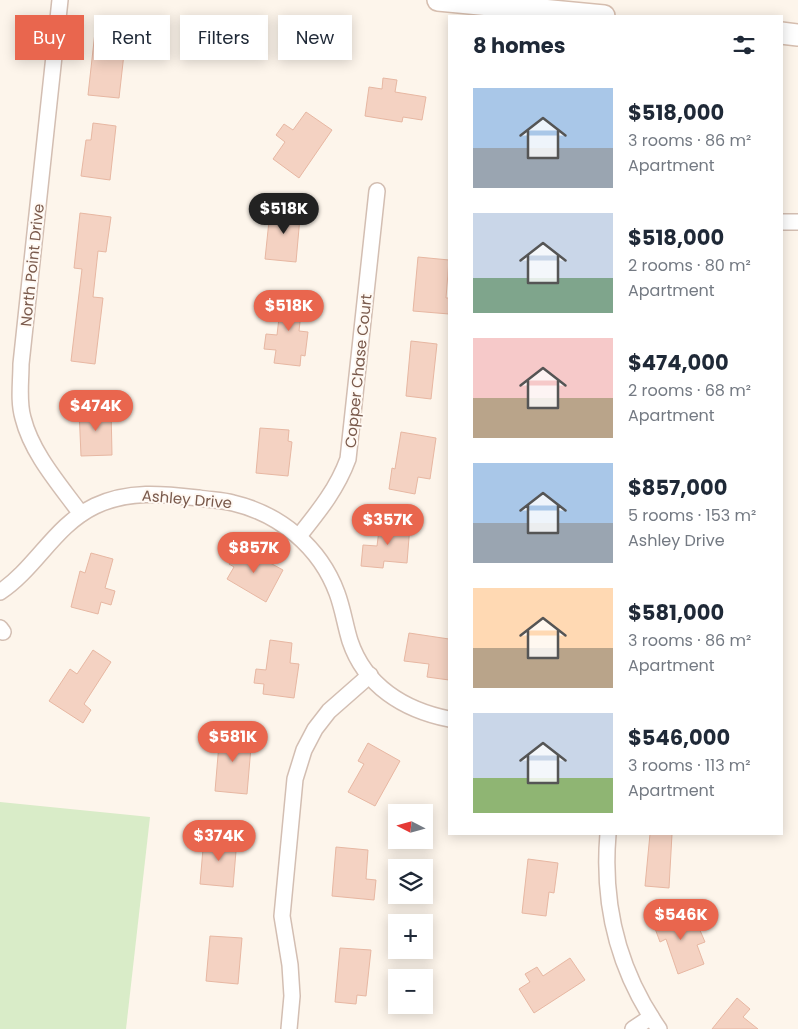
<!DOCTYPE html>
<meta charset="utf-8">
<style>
:root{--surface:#fff;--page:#f2f2f3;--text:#1f2937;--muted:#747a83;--accent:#e9664e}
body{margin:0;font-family:Poppins,sans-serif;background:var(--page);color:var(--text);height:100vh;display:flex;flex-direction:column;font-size:19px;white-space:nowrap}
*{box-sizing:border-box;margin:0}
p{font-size:16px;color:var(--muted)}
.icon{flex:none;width:28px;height:28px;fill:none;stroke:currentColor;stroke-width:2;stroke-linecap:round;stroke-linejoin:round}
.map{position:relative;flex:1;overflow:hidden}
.side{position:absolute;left:448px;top:15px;width:335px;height:820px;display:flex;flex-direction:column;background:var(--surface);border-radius:0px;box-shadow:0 2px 12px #0003}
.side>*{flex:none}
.guide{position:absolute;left:15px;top:15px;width:358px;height:45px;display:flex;gap:10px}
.needle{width:32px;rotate:276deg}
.fabs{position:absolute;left:388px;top:804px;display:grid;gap:10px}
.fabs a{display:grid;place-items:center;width:45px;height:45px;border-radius:0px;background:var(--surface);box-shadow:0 2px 12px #0003;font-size:25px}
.price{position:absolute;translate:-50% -42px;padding:0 11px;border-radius:18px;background:var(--accent);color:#fff;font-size:16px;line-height:32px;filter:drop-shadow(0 1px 2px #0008)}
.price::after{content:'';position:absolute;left:50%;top:30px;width:15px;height:11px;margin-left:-8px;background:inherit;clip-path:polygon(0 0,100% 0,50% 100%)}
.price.on{background:#222;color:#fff}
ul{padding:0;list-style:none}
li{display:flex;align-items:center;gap:15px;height:125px;padding:0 25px}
li span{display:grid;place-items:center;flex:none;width:140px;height:100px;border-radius:0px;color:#555}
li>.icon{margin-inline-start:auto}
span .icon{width:60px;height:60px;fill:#fffc;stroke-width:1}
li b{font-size:21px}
h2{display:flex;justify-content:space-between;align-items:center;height:60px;padding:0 25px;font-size:21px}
.tag{padding:0 18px;border-radius:0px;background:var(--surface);box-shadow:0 2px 12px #0003;font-size:18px;line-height:45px}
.tag.on{background:var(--accent);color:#fff}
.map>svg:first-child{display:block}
.green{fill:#d9ecc8}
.building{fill:#f4d2c2;stroke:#e7b7a2}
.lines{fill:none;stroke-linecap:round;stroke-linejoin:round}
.street-casing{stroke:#d3beb2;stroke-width:18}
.secondary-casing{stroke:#d6beaf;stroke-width:24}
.street{stroke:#fff;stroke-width:15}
.secondary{stroke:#fff;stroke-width:21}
.labels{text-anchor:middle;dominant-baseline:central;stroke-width:4;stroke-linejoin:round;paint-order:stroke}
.street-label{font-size:15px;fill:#7a5a4c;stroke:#fff9f3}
</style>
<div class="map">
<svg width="798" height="1029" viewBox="0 0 798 1029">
<rect width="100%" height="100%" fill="#fdf5eb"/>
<!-- green -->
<path class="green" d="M0 802 150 817 126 1029H0Z"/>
<!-- building -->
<g class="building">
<path d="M95 32 126 36 119 98 88 95Z"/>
<path d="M383 78 397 80 395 92 426 97 422 120 403 117 402 122 365 116 369 87 382 89Z"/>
<path d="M306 112 332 130 299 178 273 159 285 142 276 135 284 124 293 130Z"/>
<path d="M93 123 116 126 110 180 81 176 86 140H91Z"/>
<path d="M280 204 301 206 296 262 265 259 269 221 278 222Z"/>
<path d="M80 213 111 217 106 252 98 251 93 297 103 298 95 364 71 361 82 269 74 268Z"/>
<path d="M418 257 449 260 446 298H449V314L413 311Z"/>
<path d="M282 292 303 294 299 331 308 332 305 356 301 355 300 366 274 363 276 350 264 349 266 334 277 335Z"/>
<path d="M411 341 437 344 431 399 406 396Z"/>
<path d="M111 408 112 455 81 456 79 409Z"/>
<path d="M260 428 289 430 288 441 292 442 288 476 256 473Z"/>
<path d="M401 432 436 438 430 479 418 477 415 494 389 489 392 468 395 469Z"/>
<path d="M380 522 410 525 407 563 384 561 383 568 361 566 363 545 377 546Z"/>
<path d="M239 546 283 570 266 602 227 579 234 567 229 564Z"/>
<path d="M91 553 113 559 105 588 115 591 111 605 101 602 98 614 71 607 80 571 85 573Z"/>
<path d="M409 633 449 639V680L427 677 429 664 404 661Z"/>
<path d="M270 640 292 643 290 663 299 664 294 698 263 694 264 684 254 683 256 669 266 670Z"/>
<path d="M93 650 111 662 84 704 91 710 83 723 49 701 70 669 77 674Z"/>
<path d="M220 732 252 735 247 794 215 791Z"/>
<path d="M368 743 400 761 375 806 348 792 364 764 358 761Z"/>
<path d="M650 834H672L669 888 645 886Z"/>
<path d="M204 837 237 839 233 887 200 884Z"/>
<path d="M336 847 368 850 366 879 376 880 374 900 332 896Z"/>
<path d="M528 859 558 863 554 893 549 892 546 916 522 913Z"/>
<path d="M685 911 692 930 699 928 705 942 697 945 704 964 678 974 666 939 660 942 653 923Z"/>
<path d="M210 936 242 938 238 984 206 981Z"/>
<path d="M340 948 371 950 366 996 357 995 356 1004 335 1002Z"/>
<path d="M570 958 585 980 534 1013 519 989 530 982 525 974 537 967 543 976Z"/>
<path d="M737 998 750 1009 743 1017 758 1029H712Z"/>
</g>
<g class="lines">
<!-- street casing -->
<g class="street-casing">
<g id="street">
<path d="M60 0 21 364C21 382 18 401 23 418 32 454 60 485 81 514"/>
<path d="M781 222H798"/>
<path d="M299 536C319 511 337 489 348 459L377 191"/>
<path d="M0 592C36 568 55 525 95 506 129 490 163 494 199 498 210 500 222 500 233 503 280 514 320 547 337 593 343 609 345 625 350 641 365 686 404 710 449 719"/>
<path d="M0 628 3 632"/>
<path d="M608 834C602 905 618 970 659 1029"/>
<path d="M289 1029 292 996 290 965 282 916 295 779 304 750 315 729 329 711 370 675"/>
<path d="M633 1029 651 1017"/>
</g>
</g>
<!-- secondary casing -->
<g class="secondary-casing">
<g id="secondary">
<path d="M438 0 604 16"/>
<path d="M781 33 798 35"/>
</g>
</g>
<!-- street -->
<use href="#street" class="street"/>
<!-- secondary -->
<use href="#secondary" class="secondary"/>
</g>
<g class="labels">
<!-- street labels -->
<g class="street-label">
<text transform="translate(32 265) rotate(-84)">North Point Drive</text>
<text transform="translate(358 371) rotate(-84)">Copper Chase Court</text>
<text transform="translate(187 499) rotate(5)">Ashley Drive</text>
</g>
</g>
</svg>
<div class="fabs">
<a><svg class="needle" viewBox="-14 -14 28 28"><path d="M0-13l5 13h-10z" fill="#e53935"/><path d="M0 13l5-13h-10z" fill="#747a83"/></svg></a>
<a><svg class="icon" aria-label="layers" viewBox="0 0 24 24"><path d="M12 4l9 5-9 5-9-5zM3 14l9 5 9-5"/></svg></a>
<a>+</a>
<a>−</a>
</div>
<b class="price on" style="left:284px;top:235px">$518K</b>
<b class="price" style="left:289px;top:332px">$518K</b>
<b class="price" style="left:96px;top:432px">$474K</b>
<b class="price" style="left:388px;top:546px">$357K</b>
<b class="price" style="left:254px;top:574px">$857K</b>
<b class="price" style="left:233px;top:763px">$581K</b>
<b class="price" style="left:219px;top:862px">$374K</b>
<b class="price" style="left:681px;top:941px">$546K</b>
<div class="guide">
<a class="tag on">Buy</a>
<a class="tag">Rent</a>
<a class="tag">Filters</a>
<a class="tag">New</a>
</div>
<section class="side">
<h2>8 homes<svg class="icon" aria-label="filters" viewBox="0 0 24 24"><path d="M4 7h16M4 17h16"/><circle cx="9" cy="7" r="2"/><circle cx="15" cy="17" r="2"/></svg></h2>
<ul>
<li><span style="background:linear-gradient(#a9c7e8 60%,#9aa5b1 0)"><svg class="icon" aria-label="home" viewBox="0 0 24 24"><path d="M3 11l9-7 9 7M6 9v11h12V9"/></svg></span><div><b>$518,000</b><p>3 rooms · 86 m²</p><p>Apartment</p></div></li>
<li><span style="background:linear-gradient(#c9d6e8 65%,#7fa58c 0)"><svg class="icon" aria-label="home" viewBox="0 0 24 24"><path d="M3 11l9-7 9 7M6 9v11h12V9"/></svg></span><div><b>$518,000</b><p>2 rooms · 80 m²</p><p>Apartment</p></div></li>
<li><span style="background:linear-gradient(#f6c9c9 60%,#b9a48a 0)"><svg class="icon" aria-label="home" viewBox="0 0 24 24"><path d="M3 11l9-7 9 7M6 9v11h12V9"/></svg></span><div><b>$474,000</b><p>2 rooms · 68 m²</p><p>Apartment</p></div></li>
<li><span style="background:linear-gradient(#a9c7e8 60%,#9aa5b1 0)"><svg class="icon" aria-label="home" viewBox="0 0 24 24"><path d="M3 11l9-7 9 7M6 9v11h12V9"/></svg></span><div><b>$857,000</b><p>5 rooms · 153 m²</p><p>Ashley Drive</p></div></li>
<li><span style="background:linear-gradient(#ffd9b3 60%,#b9a48a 0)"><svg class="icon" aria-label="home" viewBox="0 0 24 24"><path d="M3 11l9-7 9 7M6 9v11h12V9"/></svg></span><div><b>$581,000</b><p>3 rooms · 86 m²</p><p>Apartment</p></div></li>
<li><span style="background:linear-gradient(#c9d6e8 65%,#8fb573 0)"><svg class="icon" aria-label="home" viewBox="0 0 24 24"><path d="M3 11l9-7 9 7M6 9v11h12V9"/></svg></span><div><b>$546,000</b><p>3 rooms · 113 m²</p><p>Apartment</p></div></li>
</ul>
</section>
</div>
